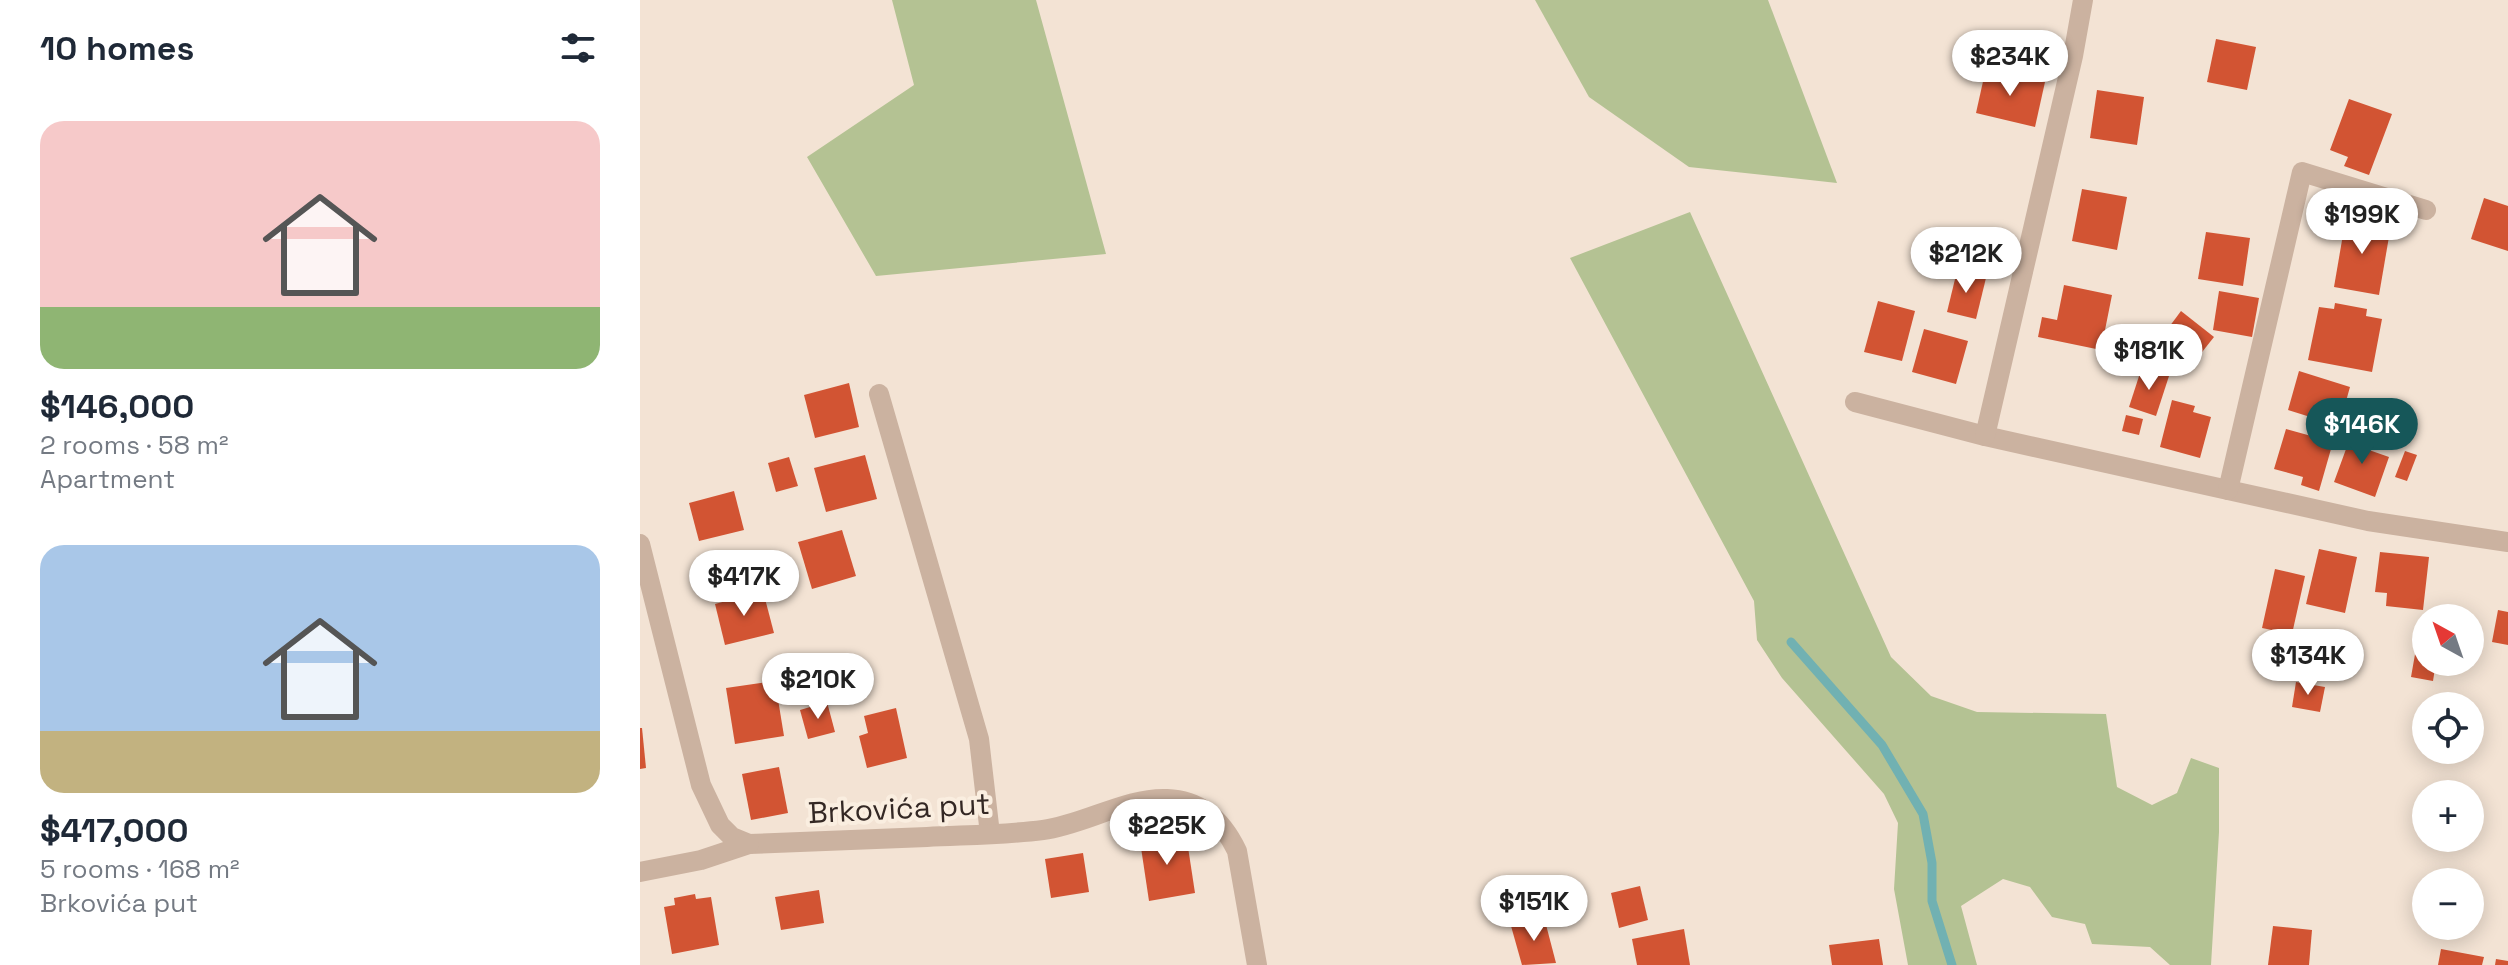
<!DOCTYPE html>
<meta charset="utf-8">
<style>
:root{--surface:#fff;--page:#f6f6f7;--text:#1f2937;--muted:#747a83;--accent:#165759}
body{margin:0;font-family:"Space Grotesk",sans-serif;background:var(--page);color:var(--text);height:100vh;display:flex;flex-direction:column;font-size:30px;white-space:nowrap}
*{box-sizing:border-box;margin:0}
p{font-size:26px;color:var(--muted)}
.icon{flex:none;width:44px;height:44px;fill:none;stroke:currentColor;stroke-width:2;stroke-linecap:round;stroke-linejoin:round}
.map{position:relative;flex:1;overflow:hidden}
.drawer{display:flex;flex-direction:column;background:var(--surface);width:640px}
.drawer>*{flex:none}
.needle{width:52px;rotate:320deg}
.tools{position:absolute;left:1772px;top:604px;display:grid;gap:16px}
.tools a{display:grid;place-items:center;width:72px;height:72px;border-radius:50%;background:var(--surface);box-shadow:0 4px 20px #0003;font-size:40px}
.price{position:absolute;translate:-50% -68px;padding:0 18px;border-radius:28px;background:#fff;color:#222;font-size:26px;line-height:52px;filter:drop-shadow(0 2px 4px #0008)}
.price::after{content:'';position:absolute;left:50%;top:48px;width:24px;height:18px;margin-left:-12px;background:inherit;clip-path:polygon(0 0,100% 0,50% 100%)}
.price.active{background:var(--accent);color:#fff}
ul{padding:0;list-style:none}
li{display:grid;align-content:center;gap:16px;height:424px;padding:0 40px}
li span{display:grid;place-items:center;height:248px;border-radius:24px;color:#555}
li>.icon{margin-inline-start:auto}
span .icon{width:144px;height:144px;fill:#fffc;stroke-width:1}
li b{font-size:34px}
h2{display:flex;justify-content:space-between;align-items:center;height:96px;padding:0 40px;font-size:34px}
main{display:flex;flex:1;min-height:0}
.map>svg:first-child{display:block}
.green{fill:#b4c293}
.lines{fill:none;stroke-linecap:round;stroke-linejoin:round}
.stream{stroke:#71b1b2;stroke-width:9}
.building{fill:#d25433}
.minor{stroke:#cbb2a0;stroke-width:20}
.labels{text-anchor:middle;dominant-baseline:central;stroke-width:8;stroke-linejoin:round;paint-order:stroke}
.street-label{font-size:30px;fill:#342824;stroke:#faeee0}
</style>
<main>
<section class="drawer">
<h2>10 homes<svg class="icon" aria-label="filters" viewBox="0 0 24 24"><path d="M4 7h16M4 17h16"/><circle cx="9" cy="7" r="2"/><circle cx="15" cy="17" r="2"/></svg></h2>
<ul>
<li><span style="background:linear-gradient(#f6c9c9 75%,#8fb573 0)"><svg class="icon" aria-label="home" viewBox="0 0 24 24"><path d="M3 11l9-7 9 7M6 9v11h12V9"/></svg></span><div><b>$146,000</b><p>2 rooms · 58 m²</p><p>Apartment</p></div></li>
<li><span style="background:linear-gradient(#a9c7e8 75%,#c2b280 0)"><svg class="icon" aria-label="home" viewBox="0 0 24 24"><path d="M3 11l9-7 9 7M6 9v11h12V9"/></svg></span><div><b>$417,000</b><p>5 rooms · 168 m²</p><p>Brkovića put</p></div></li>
</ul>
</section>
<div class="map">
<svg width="1868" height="965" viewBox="0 0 1868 965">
<rect width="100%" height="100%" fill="#f3e3d4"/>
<!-- green -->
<g class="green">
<path d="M252 0H396L466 254 236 276 167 157 274 85Z"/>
<path d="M895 0H1128L1197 183 1049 167 949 97Z"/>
<path d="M1050 212 1251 657 1291 696 1337 712 1466 714 1477 787 1512 805 1537 793 1551 758 1579 768V832L1571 965H1530L1510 947 1452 944 1445 924 1412 917 1390 887 1363 879 1321 906 1337 965H1268L1254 889 1258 823 1244 794 1142 678 1117 640 1114 601 930 258Z"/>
</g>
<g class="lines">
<!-- stream -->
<path class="stream" d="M1151 642 1242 745 1283 814 1292 863V901L1312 965"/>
</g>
<!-- building -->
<g class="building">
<path d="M1576 39 1616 47 1607 90 1567 82Z"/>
<path d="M1346 68 1405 82 1395 127 1336 113Z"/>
<path d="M1457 90 1504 97 1497 145 1450 138Z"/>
<path d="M1709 99 1752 114 1729 175 1704 166 1708 157 1690 150Z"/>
<path d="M1442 189 1487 197 1477 250 1432 241Z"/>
<path d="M1844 198 1868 206V251L1831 239Z"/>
<path d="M1706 217 1751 225 1739 295 1694 287Z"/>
<path d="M1566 232 1610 238 1603 286 1558 279Z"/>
<path d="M1317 271 1346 278 1336 319 1307 312Z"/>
<path d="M1424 285 1472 295 1461 350 1398 337 1402 317 1417 320Z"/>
<path d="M1579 291 1619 298 1612 337 1573 330Z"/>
<path d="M1238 301 1275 311 1262 361 1224 352Z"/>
<path d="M1695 303 1727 309 1726 316 1742 319 1732 372 1668 360 1679 307 1694 309Z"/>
<path d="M1541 311 1574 337 1547 371 1515 346Z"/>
<path d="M1284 329 1328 341 1316 384 1272 372Z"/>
<path d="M1502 367 1529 376 1516 416 1489 407Z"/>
<path d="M1659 371 1710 387 1699 426 1648 410Z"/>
<path d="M209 383 219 427 175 438 164 395Z"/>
<path d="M1532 400 1555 406 1553 412 1571 417 1560 458 1520 447Z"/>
<path d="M1486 415 1503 419 1499 435 1482 431Z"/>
<path d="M1646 429 1693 442 1679 491 1661 485 1663 477 1634 469Z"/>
<path d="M1713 430 1733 437 1729 450 1749 457 1735 497 1694 482Z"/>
<path d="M1765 451 1777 455 1767 481 1755 477Z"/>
<path d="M225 455 237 499 186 512 174 468Z"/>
<path d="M149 457 158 486 136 492 128 463Z"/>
<path d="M94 491 104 530 59 541 49 503Z"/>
<path d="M202 530 216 576 172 589 158 542Z"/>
<path d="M1679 549 1717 557 1705 613 1666 604Z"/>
<path d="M1740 552 1789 557 1783 610 1746 606 1747 593 1735 592Z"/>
<path d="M1635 569 1665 576 1652 634 1622 628Z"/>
<path d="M123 591 134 633 85 645 75 604Z"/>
<path d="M1858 610 1868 612V645L1852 642Z"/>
<path d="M1780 626H1786V662H1796L1793 681 1771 677Z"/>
<path d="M135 681 144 736 95 744 86 688Z"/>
<path d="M1656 682 1685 687 1680 712 1652 707Z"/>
<path d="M187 702 195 732 168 739 160 710Z"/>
<path d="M256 708 267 758 227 768 219 736 228 733 224 716Z"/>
<path d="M0 728H2L6 768 0 769Z"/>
<path d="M139 767 148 813 111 820 102 774Z"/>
<path d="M546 834 555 893 509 901 500 841Z"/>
<path d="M443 853 449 892 411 898 405 859Z"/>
<path d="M1000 886 1008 920 979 928 971 893Z"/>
<path d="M179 890 184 923 141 930 135 897Z"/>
<path d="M55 894 56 899 71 897 79 945 32 954 24 907 35 905 34 898Z"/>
<path d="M904 917 916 963 882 965 871 926Z"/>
<path d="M1633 926 1672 930 1669 965H1628Z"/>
<path d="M1044 929 1050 965H997L992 939Z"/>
<path d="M1239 939 1243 965H1192L1189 945Z"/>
<path d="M1801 949 1844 957 1842 965H1798Z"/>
<path d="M1856 959 1868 961V965H1855Z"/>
</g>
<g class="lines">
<!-- minor -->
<g class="minor">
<path d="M239 394 339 739 350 834"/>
<path d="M1215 402 1345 436 1588 490 1728 521 1868 542"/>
<path d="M1345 436 1433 56 1443 0"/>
<path d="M1588 490 1662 172 1786 210"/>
<path d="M0 544 61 785 80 825 92 837 109 844C168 842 227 839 287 837 325 835 364 835 403 830 443 825 487 797 527 799 561 800 583 822 597 851L617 965"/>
<path d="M0 872 61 860 109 844"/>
</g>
</g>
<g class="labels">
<!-- street labels -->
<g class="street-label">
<text transform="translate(259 808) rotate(-3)">Brkovića put</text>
</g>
</g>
</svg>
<div class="tools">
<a><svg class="needle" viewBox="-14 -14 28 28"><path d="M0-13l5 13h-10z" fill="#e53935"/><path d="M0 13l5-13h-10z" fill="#747a83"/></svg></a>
<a><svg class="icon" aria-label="locate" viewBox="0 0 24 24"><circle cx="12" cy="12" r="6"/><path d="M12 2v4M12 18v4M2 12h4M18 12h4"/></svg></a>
<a>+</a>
<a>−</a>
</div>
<b class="price" style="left:1370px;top:98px">$234K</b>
<b class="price" style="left:1722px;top:256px">$199K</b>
<b class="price" style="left:1326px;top:295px">$212K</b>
<b class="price" style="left:1509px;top:392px">$181K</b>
<b class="price active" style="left:1722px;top:466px">$146K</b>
<b class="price" style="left:104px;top:618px">$417K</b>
<b class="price" style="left:1668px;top:697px">$134K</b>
<b class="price" style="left:178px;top:721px">$210K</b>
<b class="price" style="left:527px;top:867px">$225K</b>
<b class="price" style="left:894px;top:943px">$151K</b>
</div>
</main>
